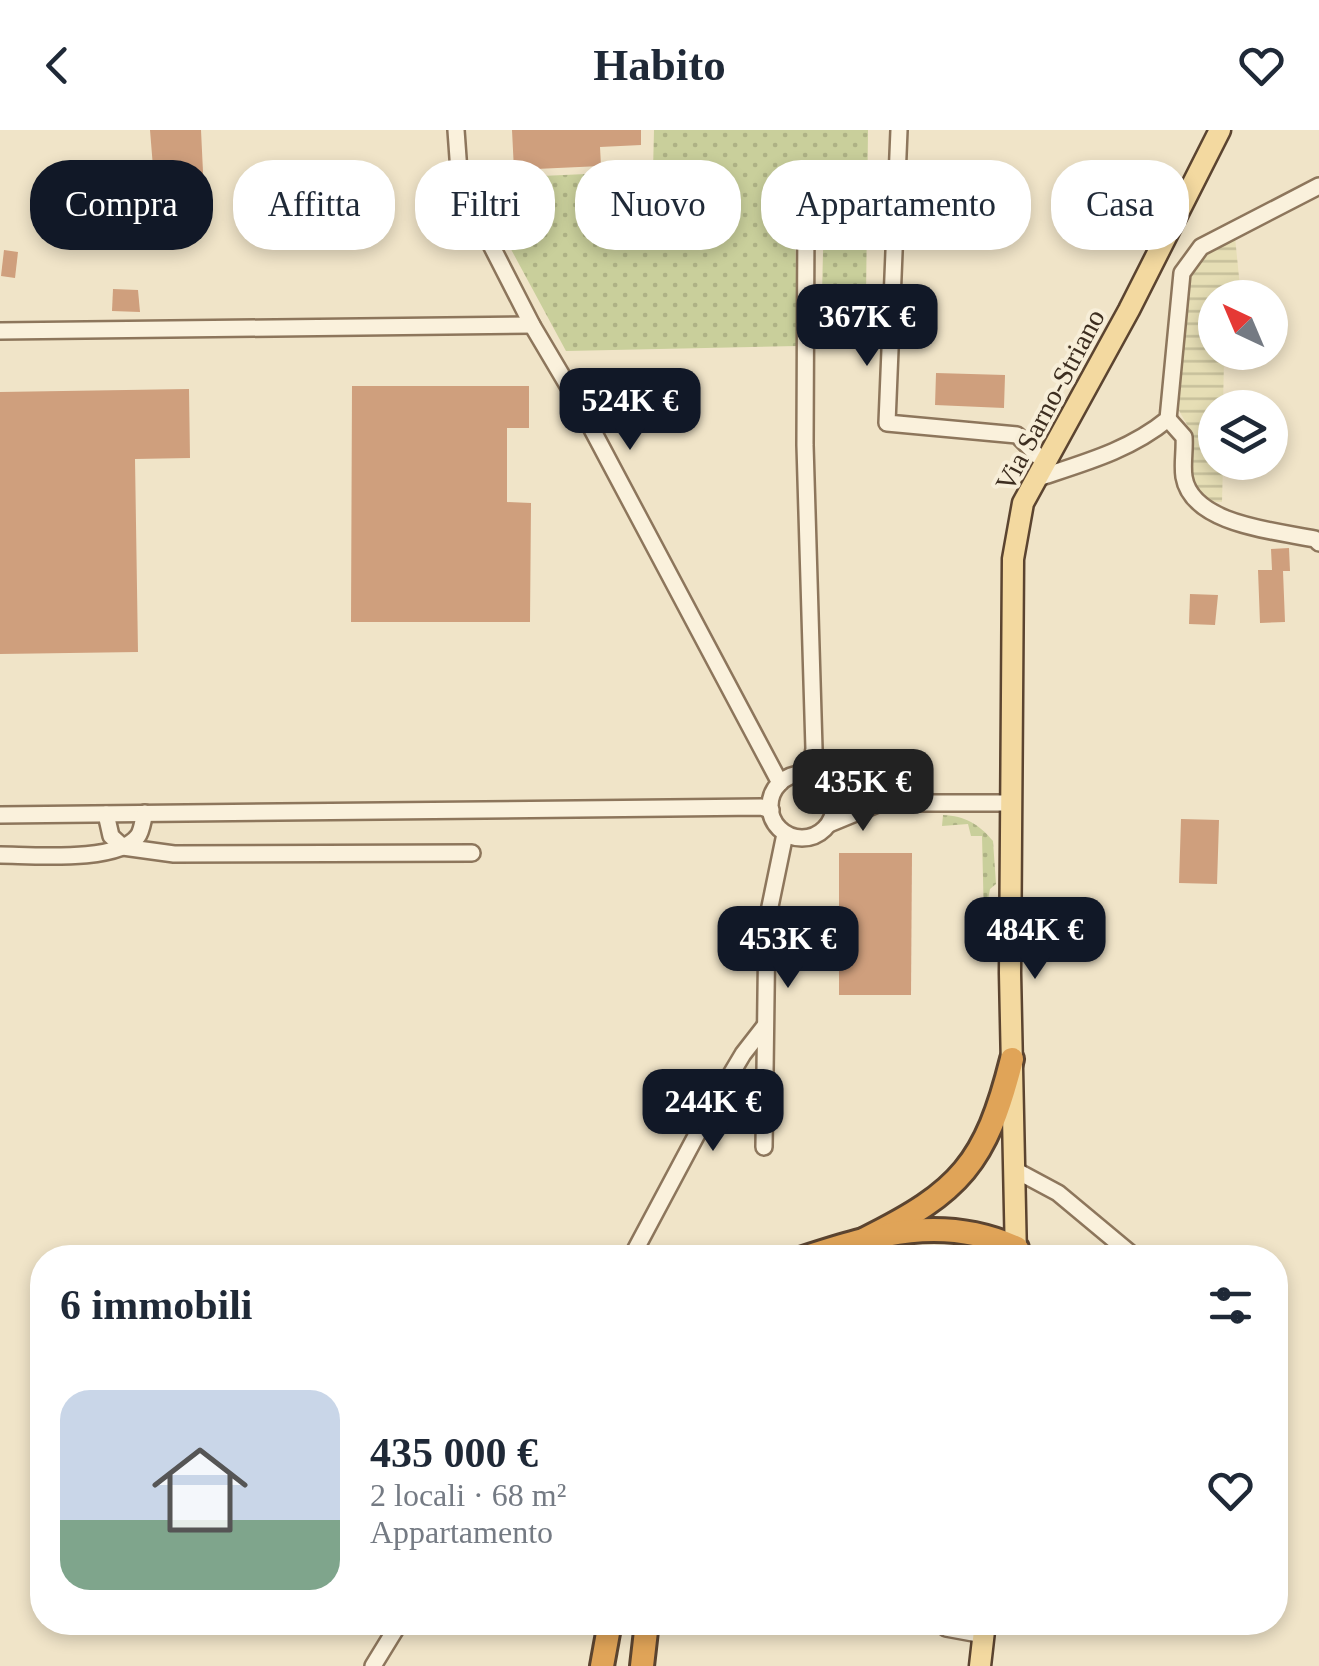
<!DOCTYPE html>
<html lang="it">
<meta charset="utf-8">
<style>
:root{--surface:#fff;--page:#f2f2f3;--text:#1f2937;--muted:#747a83;--line:#e0e1e3;--accent:#111827}
body{margin:0;font-family:Georgia,serif;background:var(--page);color:var(--text);height:100vh;display:flex;flex-direction:column;font-size:38px;white-space:nowrap}
*{box-sizing:border-box;margin:0}
p{font-size:32px;color:var(--muted)}
.icon{flex:none;width:55px;height:55px;fill:none;stroke:currentColor;stroke-width:2;stroke-linecap:round;stroke-linejoin:round}
.map{position:relative;flex:1;overflow:hidden}
.drawer{position:absolute;left:30px;top:1115px;width:1258px;height:390px;display:flex;flex-direction:column;background:var(--surface);border-radius:40px;box-shadow:0 5px 15px #0003}
.drawer>*{flex:none}
.banner{position:absolute;left:30px;top:30px;width:1260px;height:90px;display:flex;gap:20px}
.needle{width:65px;rotate:316deg}
.fabs{position:absolute;left:1198px;top:150px;display:grid;gap:20px}
.fabs a{display:grid;place-items:center;width:90px;height:90px;border-radius:50%;background:var(--surface);box-shadow:0 5px 15px #0003;font-size:50px}
.price{position:absolute;translate:-50% -85px;padding:0 22px;border-radius:20px;background:var(--accent);color:#fff;font-size:32px;line-height:65px;filter:drop-shadow(0 2px 5px #0008)}
.price::after{content:'';position:absolute;left:50%;top:60px;width:30px;height:22px;margin-left:-15px;background:inherit;clip-path:polygon(0 0,100% 0,50% 100%)}
.price.active{background:#222;color:#fff}
ul{padding:0;list-style:none}
li{display:flex;align-items:center;gap:30px;height:250px;padding:0 30px}
li+li{border-top:2px solid var(--line)}
li span{display:grid;place-items:center;flex:none;width:280px;height:200px;border-radius:30px;color:#555}
li>.icon{margin-inline-start:auto}
span .icon{width:120px;height:120px;fill:#fffc;stroke-width:1}
li b{font-size:42px}
h2{display:flex;justify-content:space-between;align-items:center;height:120px;padding:0 30px;font-size:42px}
.tag{padding:0 35px;border-radius:40px;background:var(--surface);box-shadow:0 5px 15px #0003;font-size:35px;line-height:90px}
.tag.active{background:var(--accent);color:#fff}
header{display:flex;justify-content:space-between;align-items:center;height:130px;padding:0 30px;background:var(--surface);font-size:45px;font-weight:700}
.map>svg:first-child{display:block}
.farmland{fill:url(#farmland-rules)}
.grass{fill:url(#grass-dots)}
.building{fill:#cf9f7d}
.lines{fill:none;stroke-linecap:round;stroke-linejoin:round}
.minor-casing{stroke:#8d765c;stroke-width:20}
.major-casing{stroke:#5b4430;stroke-width:25}
.highway-casing{stroke:#5b4430;stroke-width:28}
.minor{stroke:#faf1dc;stroke-width:15}
.major{stroke:#f3d9a0;stroke-width:20}
.highway{stroke:#e0a458;stroke-width:22}
.labels{text-anchor:middle;dominant-baseline:central;stroke-width:8;stroke-linejoin:round;paint-order:stroke}
.street-label{font-size:28px;fill:#3d2e20;stroke:#f7eed8}
</style>
<header><svg class="icon" aria-label="back" viewBox="0 0 24 24"><path d="M15 5l-7 7 7 7"/></svg>Habito<svg class="icon" aria-label="heart" viewBox="0 0 24 24"><path d="M12 20l-8-8c-3-5 5-10 8-4 3-6 11-1 8 4z"/></svg></header>
<div class="map">
<svg width="1319" height="1536" viewBox="0 0 1319 1536">
<defs>
<pattern id="farmland-rules" width="6" height="5" patternUnits="userSpaceOnUse" patternTransform="scale(2.5)"><rect width="6" height="5" fill="#e6deb5"/><path d="M0 2.5h6" fill="none" stroke="#c6bf9b"/></pattern>
<pattern id="grass-dots" width="8" height="8" patternUnits="userSpaceOnUse" patternTransform="scale(2.5)"><rect width="8" height="8" fill="#c9cf9b"/><path d="M2 2h.1M6 6h.1" fill="none" stroke="#aeb285" stroke-width="1.8" stroke-linecap="round"/></pattern>
</defs>
<rect width="100%" height="100%" fill="#f0e4c8"/>
<!-- farmland -->
<path class="farmland" d="M1235 107 1241 167 1215 168V222L1247 223 1248 232 1224 230 1223 277 1215 278V332L1223 333 1222 372H1210L1191 353 1190 300 1177 277 1187 151 1209 120Z"/>
<!-- grass -->
<g class="grass">
<path d="M654 0H868L866 168 822 163 824 82 795 80 797 216 566 221 473 49 653 41Z"/>
<path d="M943 685C965 686 979 694 993 711L996 754 990 759 984 791 982 706H971L968 694 942 696Z"/>
</g>
<!-- building -->
<g class="building">
<path d="M150 0H201L205 84H192L191 72 138 75V91L107 92 106 64 155 62Z"/>
<path d="M512 0H641V15L600 17 601 36 514 40Z"/>
<rect x="279" y="65" width="102" height="41"/>
<path d="M4 120 18 122 15 148 1 146Z"/>
<path d="M113 159 138 160 140 182 112 181Z"/>
<path d="M936 243 1005 245 1004 278 935 275Z"/>
<path d="M352 256H529V298H507V372L531 373 530 492H351Z"/>
<path d="M189 259 190 328 135 329 138 522 0 524V262Z"/>
<path d="M1289 418 1290 441H1283L1285 492 1260 493 1258 440H1272L1271 419Z"/>
<path d="M1190 464 1218 465 1215 495 1189 494Z"/>
<path d="M1181 689 1219 690 1217 754 1179 753Z"/>
<path d="M839 723H912L911 865H839Z"/>
</g>
<g class="lines">
<!-- minor casing -->
<g class="minor-casing">
<g id="minor">
<path d="M456 0 459 42 468 70 532 195 577 271 780 653"/>
<path d="M899 0 887 293 1017 305 1044 332"/>
<path d="M806 83 805 315 814 619 809 645"/>
<path d="M0 201 532 195"/>
<path d="M1168 289 1184 307C1185 320 1182 334 1184 347 1192 395 1277 401 1315 409L1319 413"/>
<path d="M1035 349C1083 333 1129 321 1168 289L1182 143 1201 117 1319 56"/>
<circle cx="802" cy="676" r="32"/>
<path d="M826 654 880 673H1011"/>
<path d="M106 684 111 706 123 717 174 724 472 723"/>
<path d="M0 685 761 677 771 680"/>
<path d="M829 694 880 673"/>
<path d="M0 725C31 725 118 733 138 706 142 701 143 689 145 683"/>
<path d="M764 1017 767 791 785 704"/>
<path d="M1017 1041 1058 1063 1136 1128"/>
<path d="M631 1128 712 976 743 924 764 897"/>
<path d="M940 1492 946 1498 984 1505"/>
<path d="M373 1536 400 1492"/>
</g>
</g>
<!-- major casing -->
<g class="major-casing">
<g id="major">
<path d="M1016 1128 1010 843 1013 429 1023 373 1129 180 1220 0"/>
<path d="M980 1536 985 1492"/>
</g>
</g>
<!-- highway casing -->
<g class="highway-casing">
<g id="highway">
<path d="M865 1109C960 1062 986 1033 1012 929"/>
<path d="M803 1128C877 1104 943 1084 1017 1118"/>
<path d="M602 1536 610 1492"/>
<path d="M642 1536 647 1492"/>
</g>
</g>
<!-- minor -->
<use href="#minor" class="minor"/>
<!-- major -->
<use href="#major" class="major"/>
<!-- highway -->
<use href="#highway" class="highway"/>
</g>
<g class="labels">
<!-- street labels -->
<g class="street-label">
<text transform="translate(1050 270) rotate(-62)">Via Sarno-Striano</text>
</g>
</g>
</svg>
<div class="fabs">
<a><svg class="needle" viewBox="-14 -14 28 28"><path d="M0-13l5 13h-10z" fill="#e53935"/><path d="M0 13l5-13h-10z" fill="#747a83"/></svg></a>
<a><svg class="icon" aria-label="layers" viewBox="0 0 24 24"><path d="M12 4l9 5-9 5-9-5zM3 14l9 5 9-5"/></svg></a>
</div>
<b class="price" style="left:867px;top:239px">367K €</b>
<b class="price" style="left:630px;top:323px">524K €</b>
<b class="price active" style="left:863px;top:704px">435K €</b>
<b class="price" style="left:1035px;top:852px">484K €</b>
<b class="price" style="left:788px;top:861px">453K €</b>
<b class="price" style="left:713px;top:1024px">244K €</b>
<div class="banner">
<a class="tag active">Compra</a>
<a class="tag">Affitta</a>
<a class="tag">Filtri</a>
<a class="tag">Nuovo</a>
<a class="tag">Appartamento</a>
<a class="tag">Casa</a>
</div>
<section class="drawer">
<h2>6 immobili<svg class="icon" aria-label="filters" viewBox="0 0 24 24"><path d="M4 7h16M4 17h16"/><circle cx="9" cy="7" r="2"/><circle cx="15" cy="17" r="2"/></svg></h2>
<ul>
<li><span style="background:linear-gradient(#c9d6e8 65%,#7fa58c 0)"><svg class="icon" aria-label="home" viewBox="0 0 24 24"><path d="M3 11l9-7 9 7M6 9v11h12V9"/></svg></span><div><b>435 000 €</b><p>2 locali · 68 m²</p><p>Appartamento</p></div><svg class="icon" aria-label="heart" viewBox="0 0 24 24"><path d="M12 20l-8-8c-3-5 5-10 8-4 3-6 11-1 8 4z"/></svg></li>
</ul>
</section>
</div>
